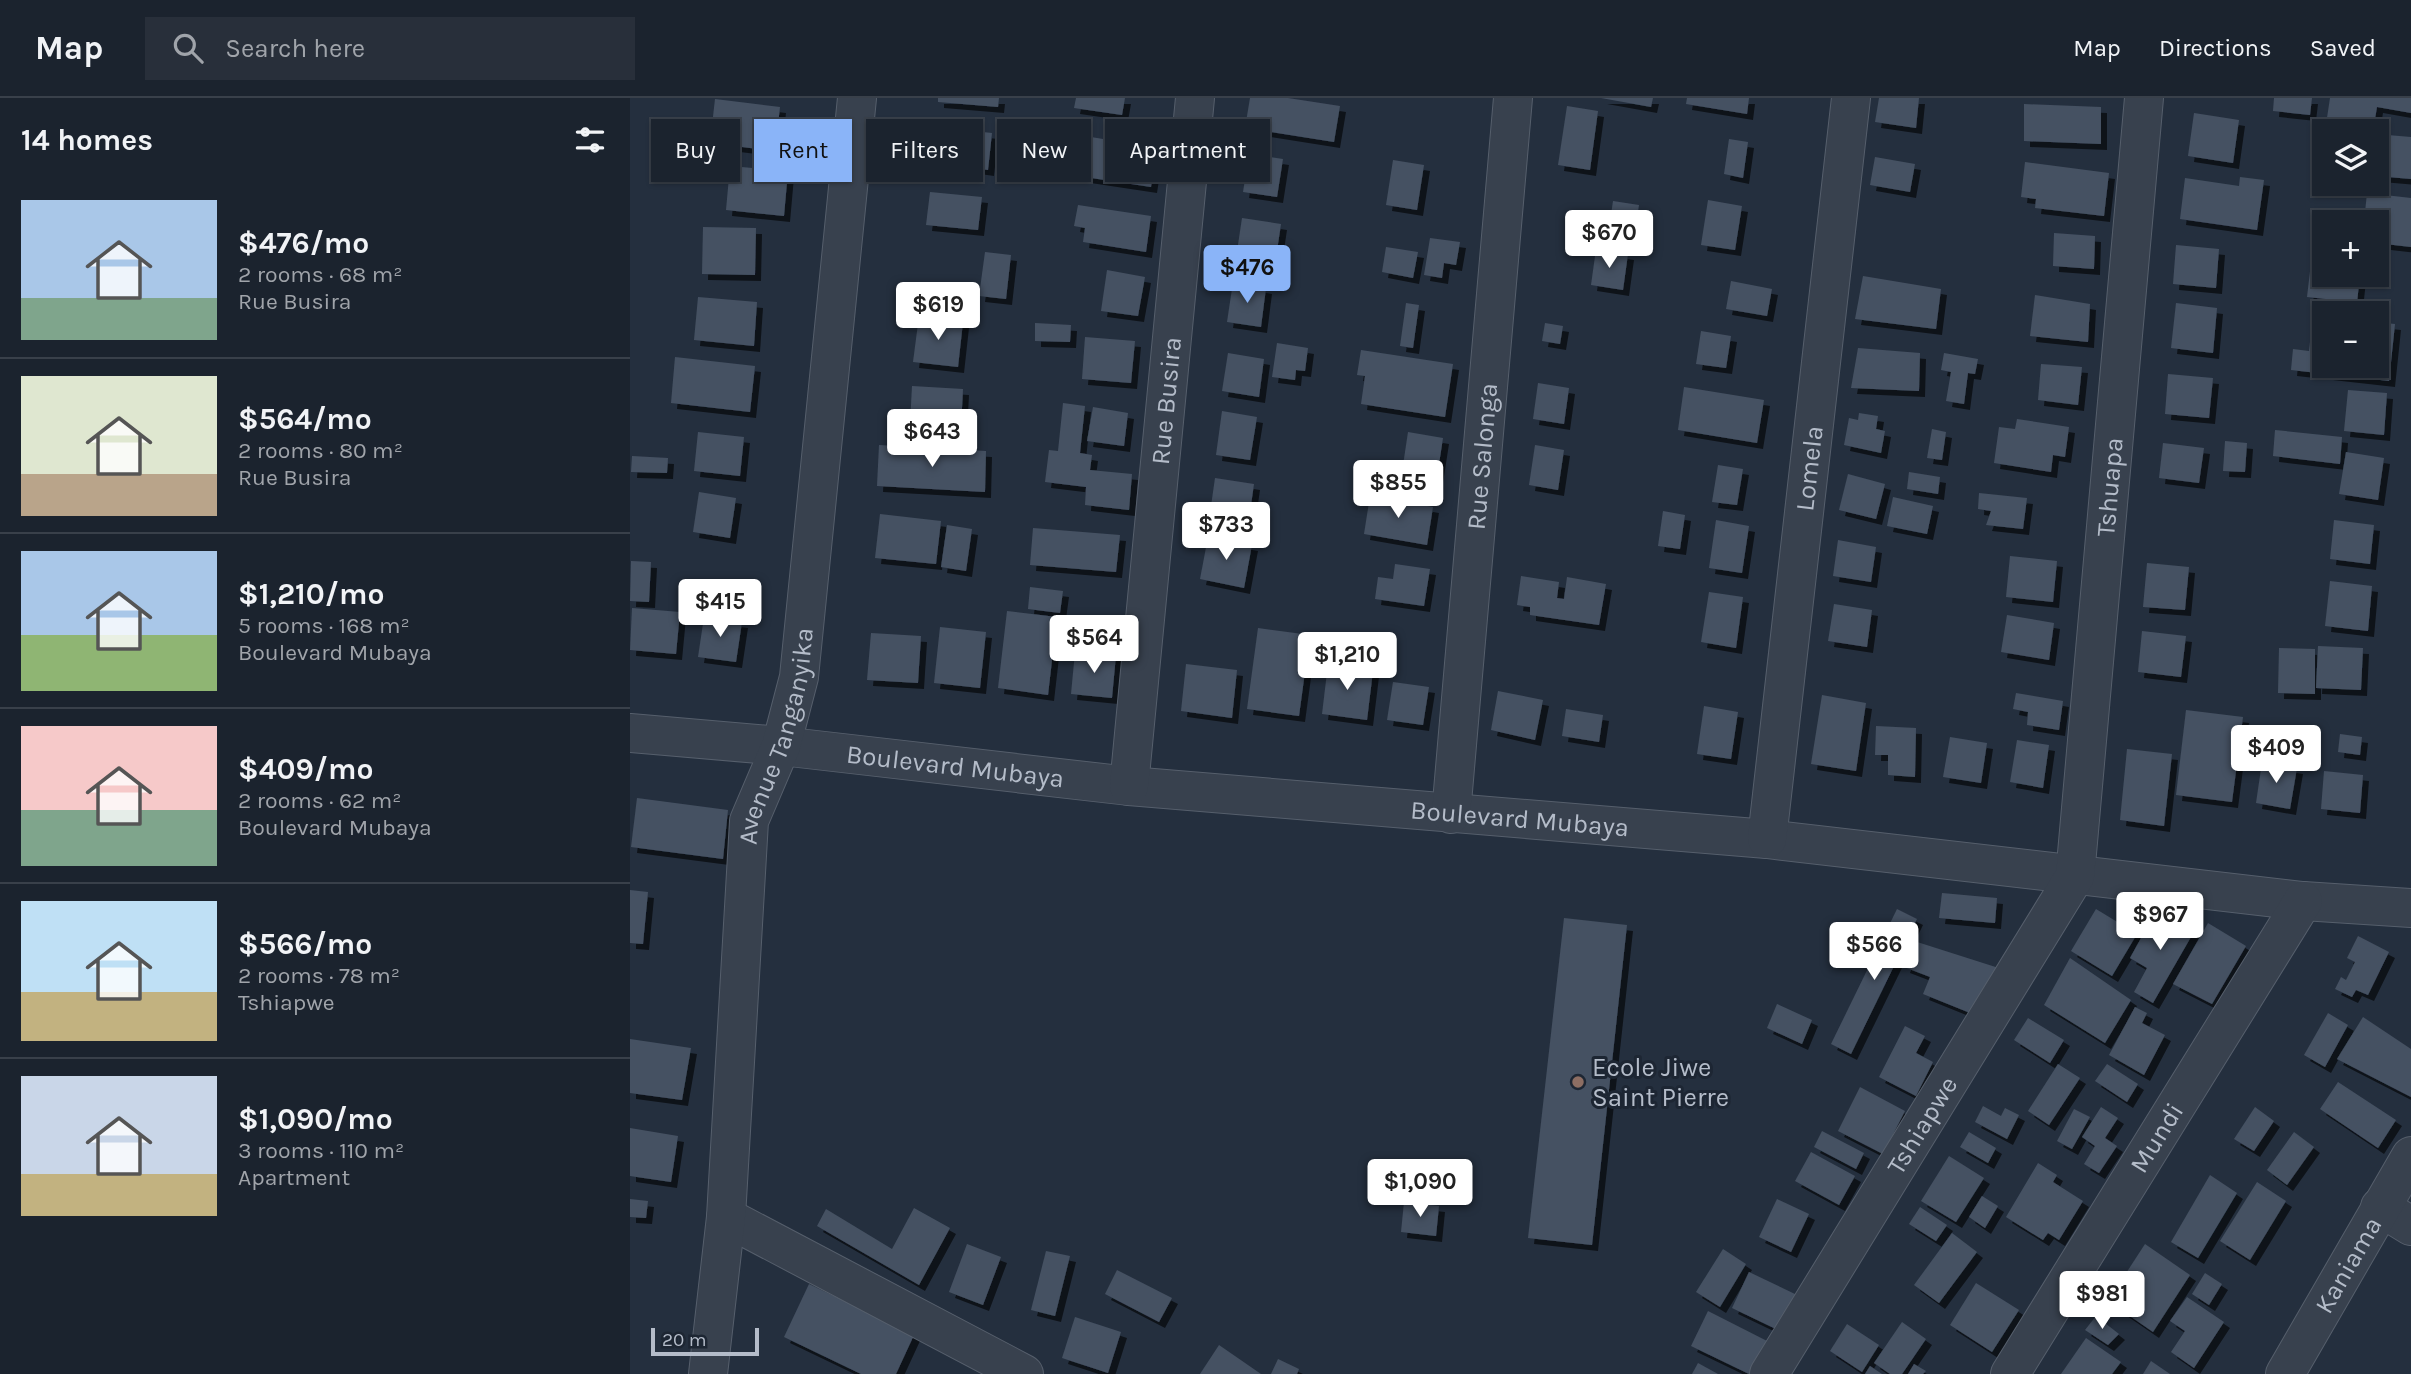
<!DOCTYPE html>
<meta charset="utf-8">
<style>
:root{--surface:#1b232e;--page:#282f3a;--text:#f1f3f6;--muted:#a0a4aa;--line:#39404a;--accent:#8ab4f8}
body{margin:0;font-family:Karla,sans-serif;background:var(--page);color:var(--text);height:100vh;display:flex;flex-direction:column;font-size:26px;white-space:nowrap}
*{box-sizing:border-box;margin:0}
p{font-size:23px;color:var(--muted)}
.icon{flex:none;width:38px;height:38px;fill:none;stroke:currentColor;stroke-width:2;stroke-linecap:round;stroke-linejoin:round}
.map{position:relative;flex:1;overflow:hidden}
.sheet{display:flex;flex-direction:column;background:var(--surface);width:630px}
.sheet>*{flex:none}
.guide{position:absolute;left:21px;top:21px;width:665px;height:63px;display:flex;gap:14px}
.tools{position:absolute;left:1682px;top:21px;display:grid;gap:14px}
.tools a{display:grid;place-items:center;width:77px;height:77px;border-radius:0px;background:var(--surface);box-shadow:0 2px 5px #0004,0 0 0 2px var(--line);font-size:35px}
.scale{position:absolute;left:21px;bottom:18px;width:108px;box-sizing:border-box;padding-left:7px;border:4px solid #b4bcc9;border-top:0;font-size:19px;line-height:24px;white-space:nowrap;color:#b4bcc9;-webkit-text-stroke:5px #1d2633;paint-order:stroke}
.price{position:absolute;translate:-50% -60px;padding:0 16px;border-radius:7px;background:#fff;color:#222;font-size:23px;line-height:46px;filter:drop-shadow(0 2px 4px #0008)}
.price::after{content:'';position:absolute;left:50%;top:42px;width:21px;height:16px;margin-left:-10px;background:inherit;clip-path:polygon(0 0,100% 0,50% 100%)}
.price.selected{background:var(--accent);color:#111}
ul{padding:0;list-style:none}
li{display:flex;align-items:center;gap:21px;height:175px;padding:0 21px}
li+li{border-top:2px solid var(--line)}
li span{display:grid;place-items:center;flex:none;width:196px;height:140px;border-radius:0px;color:#555}
li>.icon{margin-inline-start:auto}
span .icon{width:84px;height:84px;fill:#fffc;stroke-width:1}
li b{font-size:30px}
h2{display:flex;justify-content:space-between;align-items:center;height:84px;padding:0 21px;font-size:30px}
.pill{padding:0 24px;border-radius:0px;background:var(--surface);box-shadow:0 2px 5px #0004,0 0 0 2px var(--line);font-size:24px;line-height:63px}
.pill.selected{background:var(--accent);color:#111}
header{display:flex;align-items:center;gap:42px;box-sizing:border-box;height:98px;padding:0 35px;background:var(--surface);border-bottom:2px solid var(--line)}
header strong{font-size:33px}
nav{display:flex;gap:38px;margin-inline-start:auto;font-size:24px}
.search{width:490px;height:63px;background:var(--page);display:flex;align-items:center;gap:18px;box-sizing:border-box;padding:0 24px;border-radius:0px;color:var(--muted);font-size:26px}
main{display:flex;flex:1;min-height:0}
.map>svg:first-child{display:block}
.building{fill:#455162;filter:url(#shadow)}
.lines{fill:none;stroke-linecap:round;stroke-linejoin:round}
.minor-casing{stroke:#565f6c;stroke-width:40}
.minor{stroke:#38414e;stroke-width:38}
.education-dot{fill:#8d6e63;stroke:#1d2633;stroke-width:2.5}
.labels{text-anchor:middle;dominant-baseline:central;stroke-width:6;stroke-linejoin:round;paint-order:stroke}
.street-label{font-size:26px;fill:#b4bcc9;stroke:#1d2633}
.poi-label{font-size:26px;fill:#b4bcc9;stroke:#1d2633;text-anchor:start}
</style>
<header>
<strong>Map</strong>
<div class="search"><svg class="icon" aria-label="search" viewBox="0 0 24 24"><circle cx="10" cy="10" r="6"/><path d="M15 15l6 6"/></svg>Search here</div>
<nav><a>Map</a><a>Directions</a><a>Saved</a></nav>
</header>
<main>
<section class="sheet">
<h2>14 homes<svg class="icon" aria-label="filters" viewBox="0 0 24 24"><path d="M4 7h16M4 17h16"/><circle cx="9" cy="7" r="2"/><circle cx="15" cy="17" r="2"/></svg></h2>
<ul>
<li><span style="background:linear-gradient(#a9c7e8 70%,#7fa58c 0)"><svg class="icon" aria-label="home" viewBox="0 0 24 24"><path d="M3 11l9-7 9 7M6 9v11h12V9"/></svg></span><div><b>$476/mo</b><p>2 rooms · 68 m²</p><p>Rue Busira</p></div></li>
<li><span style="background:linear-gradient(#dfe7d0 70%,#b9a48a 0)"><svg class="icon" aria-label="home" viewBox="0 0 24 24"><path d="M3 11l9-7 9 7M6 9v11h12V9"/></svg></span><div><b>$564/mo</b><p>2 rooms · 80 m²</p><p>Rue Busira</p></div></li>
<li><span style="background:linear-gradient(#a9c7e8 60%,#8fb573 0)"><svg class="icon" aria-label="home" viewBox="0 0 24 24"><path d="M3 11l9-7 9 7M6 9v11h12V9"/></svg></span><div><b>$1,210/mo</b><p>5 rooms · 168 m²</p><p>Boulevard Mubaya</p></div></li>
<li><span style="background:linear-gradient(#f6c9c9 60%,#7fa58c 0)"><svg class="icon" aria-label="home" viewBox="0 0 24 24"><path d="M3 11l9-7 9 7M6 9v11h12V9"/></svg></span><div><b>$409/mo</b><p>2 rooms · 62 m²</p><p>Boulevard Mubaya</p></div></li>
<li><span style="background:linear-gradient(#bfe0f5 65%,#c2b280 0)"><svg class="icon" aria-label="home" viewBox="0 0 24 24"><path d="M3 11l9-7 9 7M6 9v11h12V9"/></svg></span><div><b>$566/mo</b><p>2 rooms · 78 m²</p><p>Tshiapwe</p></div></li>
<li><span style="background:linear-gradient(#c9d6e8 70%,#c2b280 0)"><svg class="icon" aria-label="home" viewBox="0 0 24 24"><path d="M3 11l9-7 9 7M6 9v11h12V9"/></svg></span><div><b>$1,090/mo</b><p>3 rooms · 110 m²</p><p>Apartment</p></div></li>
</ul>
</section>
<div class="map">
<svg width="1781" height="1276" viewBox="0 0 1781 1276">
<defs>
<filter id="shadow"><feDropShadow dx="6" dy="6" stdDeviation="0" flood-color="#0009"/></filter>
</defs>
<rect width="100%" height="100%" fill="#242f3e"/>
<!-- building -->
<g class="building">
<path d="M308 0H369L368 9 308 4Z"/>
<path d="M446 0H495L492 17 444 10Z"/>
<path d="M620 0H658L710 8 704 44 615 30Z"/>
<path d="M971 0H1023L1021 9Z"/>
<path d="M1057 0H1119L1117 16 1056 6Z"/>
<path d="M1249 0H1289L1286 30 1245 24Z"/>
<path d="M1644 0H1682L1680 17 1643 13Z"/>
<path d="M1700 0H1781V15L1747 9 1743 33H1695Z"/>
<path d="M85 1 150 9 145 53 80 45Z"/>
<path d="M1394 6 1471 9V46L1394 43Z"/>
<path d="M937 8 968 13 960 72 928 67Z"/>
<path d="M1564 15 1609 22 1603 65 1558 58Z"/>
<path d="M306 29 362 35 358 72 302 64Z"/>
<path d="M1746 36 1781 39V81L1746 78Z"/>
<path d="M455 38 527 50 521 89 448 78 450 66 434 63 436 47 453 49Z"/>
<path d="M1099 41 1118 44 1113 80 1094 76Z"/>
<path d="M619 56 653 61 647 99 613 94Z"/>
<path d="M1245 59 1285 66 1280 94 1240 87Z"/>
<path d="M763 62 794 67 787 112 756 107Z"/>
<path d="M1395 64 1479 75 1474 118 1405 110 1406 101 1391 99Z"/>
<path d="M100 68 158 73 154 118 96 112Z"/>
<path d="M1610 79 1634 82 1627 132 1550 121 1555 80 1609 88Z"/>
<path d="M300 94 352 99 348 132 296 127Z"/>
<path d="M1737 95 1781 100V149L1746 145V124H1734Z"/>
<path d="M1078 102 1112 108 1105 152 1071 147Z"/>
<path d="M983 103 1009 107 1004 141 978 137Z"/>
<path d="M448 107 521 118 516 154 453 144 455 130 444 128Z"/>
<path d="M612 120 651 126 645 166 606 160Z"/>
<path d="M73 129 126 130 125 177 72 176Z"/>
<path d="M1424 135 1465 138 1464 171 1423 168Z"/>
<path d="M800 140 830 144 826 167 814 165 812 180 794 177Z"/>
<path d="M1546 147 1589 151 1586 190 1543 186Z"/>
<path d="M1683 148 1694 149V177H1730L1726 214 1704 212 1705 202 1677 199Z"/>
<path d="M756 149 788 154 783 180 752 174Z"/>
<path d="M966 151 998 156 993 192 961 187Z"/>
<path d="M355 154 381 157 376 201 349 198Z"/>
<path d="M477 172 515 179 508 218 471 213Z"/>
<path d="M1233 178 1311 191 1306 231 1225 221Z"/>
<path d="M1101 183 1142 191 1137 218 1096 211Z"/>
<path d="M603 184 636 190 631 229 597 224Z"/>
<path d="M1405 197 1460 206 1458 244 1400 238Z"/>
<path d="M68 199 127 204 124 248 64 242Z"/>
<path d="M776 205 789 207 783 250 770 248Z"/>
<path d="M1546 205 1587 210 1583 255 1541 250Z"/>
<path d="M1683 216 1694 217V268H1746V224L1765 226 1759 283 1661 272 1663 251 1679 253Z"/>
<path d="M289 218 333 224 328 269 283 264Z"/>
<path d="M405 225 441 227 440 244 405 243Z"/>
<path d="M915 225 933 228 930 246 912 243Z"/>
<path d="M1071 233 1101 238 1096 270 1066 266Z"/>
<path d="M455 239 505 243 501 285 452 281Z"/>
<path d="M647 245 678 250 675 273 666 272 665 282 642 279Z"/>
<path d="M1228 250 1290 255 1289 293 1221 290Z"/>
<path d="M731 252 823 266 815 319 731 306 735 278 727 277Z"/>
<path d="M598 255 634 261 629 299 592 293Z"/>
<path d="M1314 255 1348 261 1345 276 1338 275 1334 306 1316 303 1321 274 1311 272Z"/>
<path d="M45 259 125 268 120 314 41 305Z"/>
<path d="M1411 266 1452 269 1448 307 1408 302Z"/>
<path d="M1538 276 1583 280 1579 320 1535 316Z"/>
<path d="M908 285 939 290 934 326 903 321Z"/>
<path d="M282 288 333 291 331 330 280 326Z"/>
<path d="M1054 289 1134 302 1127 345 1048 332Z"/>
<path d="M1718 292 1757 295 1754 337 1714 333Z"/>
<path d="M433 305 455 308 450 355 462 357 460 372 502 376 499 412 455 407 456 389 415 384 419 352 428 353Z"/>
<path d="M463 309 498 315 494 348 457 343Z"/>
<path d="M592 313 627 319 620 362 586 357Z"/>
<path d="M1229 315 1248 318 1246 331 1255 333 1251 355 1214 347 1219 320 1228 322Z"/>
<path d="M1387 321 1439 329 1435 359 1423 357 1421 374 1364 365 1369 329 1385 331Z"/>
<path d="M1302 331 1316 334 1312 362 1297 360Z"/>
<path d="M1645 332 1712 339 1710 366 1643 358Z"/>
<path d="M68 334 114 339 110 378 64 373Z"/>
<path d="M778 334 813 340 807 379 772 374Z"/>
<path d="M1595 343 1617 345 1615 374 1593 373Z"/>
<path d="M1533 345 1574 350 1569 385 1529 380Z"/>
<path d="M249 347 356 353 355 394 247 388Z"/>
<path d="M905 347 934 352 928 392 899 387Z"/>
<path d="M1716 354 1754 360 1748 402 1709 396Z"/>
<path d="M2 358 38 360 37 375 1 374Z"/>
<path d="M1088 367 1113 371 1107 407 1082 404Z"/>
<path d="M1279 374 1310 379 1308 396 1277 391Z"/>
<path d="M1218 376 1255 386 1246 421 1209 412Z"/>
<path d="M585 380 624 386 619 421 580 415Z"/>
<path d="M69 394 106 400 100 440 63 434Z"/>
<path d="M1349 395 1397 400 1393 431 1356 427 1361 413 1348 411Z"/>
<path d="M740 398 803 409 797 447 734 436Z"/>
<path d="M1263 399 1303 408 1297 436 1257 428Z"/>
<path d="M1033 413 1055 417 1050 451 1028 448Z"/>
<path d="M250 416 311 423 306 466 245 460Z"/>
<path d="M1086 422 1119 428 1112 475 1079 470Z"/>
<path d="M1704 422 1744 427 1740 466 1700 461Z"/>
<path d="M317 427 342 431 336 473 311 469Z"/>
<path d="M403 430 490 437 486 474 400 467Z"/>
<path d="M578 439 622 447 614 490 570 481Z"/>
<path d="M1208 442 1246 449 1241 484 1203 478Z"/>
<path d="M1380 458 1427 463 1423 504 1376 499Z"/>
<path d="M1 463 21 464 19 504 0 503Z"/>
<path d="M1517 465 1559 469 1555 512 1513 509Z"/>
<path d="M765 466 800 471 794 508 745 501 748 479 763 481Z"/>
<path d="M891 478 929 484 927 500 934 501 937 479 976 486 969 527 900 517V509L887 507Z"/>
<path d="M1700 483 1742 488 1738 533 1695 528Z"/>
<path d="M400 489 433 493 430 515 398 511Z"/>
<path d="M1079 494 1113 499 1106 550 1071 544Z"/>
<path d="M1204 506 1242 512 1237 549 1198 543Z"/>
<path d="M2 510 50 514 46 556 0 552Z"/>
<path d="M377 513 427 519 418 597 368 590Z"/>
<path d="M1377 517 1424 525 1419 562 1371 554Z"/>
<path d="M74 519 112 524 106 564 68 559Z"/>
<path d="M310 529 356 534 350 590 304 585Z"/>
<path d="M628 530 680 537 669 618 617 611Z"/>
<path d="M1512 533 1556 538 1551 579 1508 574Z"/>
<path d="M241 535 291 538 288 585 237 582Z"/>
<path d="M1688 548 1733 550 1731 592 1686 590Z"/>
<path d="M1649 550 1685 551V596L1648 595Z"/>
<path d="M445 554 486 557 482 600 441 596Z"/>
<path d="M556 566 607 572 602 620 551 613Z"/>
<path d="M698 566 743 573 737 622 692 616Z"/>
<path d="M763 584 799 589 793 627 757 622Z"/>
<path d="M868 593 913 602 905 642 861 632Z"/>
<path d="M1386 595 1433 603 1429 632 1397 627 1398 614 1383 611Z"/>
<path d="M1192 597 1236 605 1226 673 1181 666Z"/>
<path d="M1074 608 1108 614 1101 661 1067 656Z"/>
<path d="M936 611 973 617 969 644 932 638Z"/>
<path d="M1556 612 1613 619 1602 704 1546 697Z"/>
<path d="M1246 628 1286 630 1285 679 1258 677V657H1245Z"/>
<path d="M1710 636 1732 639 1730 657 1708 654Z"/>
<path d="M1320 639 1357 645 1351 685 1313 679Z"/>
<path d="M1387 642 1419 647 1413 690 1380 684Z"/>
<path d="M1497 651 1542 656 1534 728 1490 722Z"/>
<path d="M1632 664 1667 670 1660 711 1626 705Z"/>
<path d="M1694 673 1733 677 1730 715 1691 711Z"/>
<path d="M7 700 98 712 93 761 1 749Z"/>
<path d="M0 792 18 794 13 846 0 845Z"/>
<path d="M1312 795 1367 800 1365 825 1309 820Z"/>
<path d="M1267 811 1287 821 1221 956 1201 946Z"/>
<path d="M1466 811 1507 836 1482 878 1441 853Z"/>
<path d="M1527 811 1565 832 1523 905 1504 894 1517 870 1500 860Z"/>
<path d="M934 820 997 827 962 1147 898 1140Z"/>
<path d="M1578 825 1616 848 1582 906 1543 886Z"/>
<path d="M1728 838 1759 854 1738 897 1726 892 1722 899 1705 891 1711 879 1716 882 1725 864 1717 860Z"/>
<path d="M1284 843 1375 872 1350 919 1293 896 1300 879 1274 869Z"/>
<path d="M1440 860 1501 902 1475 945 1414 907Z"/>
<path d="M1147 906 1182 922 1172 946 1137 930Z"/>
<path d="M1505 909 1517 915 1512 925 1535 937 1514 977 1479 957Z"/>
<path d="M1698 915 1718 927 1695 969 1674 957Z"/>
<path d="M1733 919 1781 951V999L1707 961Z"/>
<path d="M1398 920 1434 942 1420 965 1384 942Z"/>
<path d="M1275 928 1295 938 1286 955 1303 964 1286 998 1249 979Z"/>
<path d="M0 941 61 950 52 1002 0 995Z"/>
<path d="M1428 966 1450 980 1419 1027 1398 1013Z"/>
<path d="M1477 966 1508 986 1497 1004 1465 983Z"/>
<path d="M1708 984 1766 1022 1748 1050 1690 1011Z"/>
<path d="M1230 989 1275 1013 1253 1056 1208 1033Z"/>
<path d="M1353 1008 1371 1018 1375 1010 1389 1017 1377 1041 1345 1024Z"/>
<path d="M1471 1009 1488 1020 1475 1040 1487 1048 1469 1075 1454 1066 1465 1048 1452 1039Z"/>
<path d="M1625 1009 1644 1023 1624 1053 1604 1041Z"/>
<path d="M1444 1011 1460 1019 1442 1051 1427 1043Z"/>
<path d="M0 1030 48 1038 41 1084 0 1078Z"/>
<path d="M1192 1033 1234 1055 1226 1071 1184 1049Z"/>
<path d="M1339 1034 1366 1050 1358 1065 1330 1049Z"/>
<path d="M1664 1034 1684 1049 1657 1087 1637 1072Z"/>
<path d="M1181 1054 1225 1078 1209 1107 1165 1083Z"/>
<path d="M1319 1058 1354 1080 1326 1124 1291 1103Z"/>
<path d="M1408 1065 1427 1077 1423 1084 1453 1103 1429 1142 1418 1135 1413 1142 1376 1119Z"/>
<path d="M1580 1077 1607 1095 1568 1160 1541 1144Z"/>
<path d="M1627 1084 1656 1103 1620 1162 1590 1143Z"/>
<path d="M1352 1098 1368 1108 1355 1130 1339 1119Z"/>
<path d="M0 1101 18 1103 16 1120 0 1119Z"/>
<path d="M1147 1101 1179 1116 1161 1154 1129 1139Z"/>
<path d="M774 1104 809 1108 806 1138 771 1134Z"/>
<path d="M1290 1109 1317 1127 1306 1143 1279 1126Z"/>
<path d="M284 1110 320 1130 289 1187 187 1128 196 1111 262 1151Z"/>
<path d="M1322 1135 1347 1154 1309 1205 1284 1187Z"/>
<path d="M337 1146 371 1159 353 1207 319 1194Z"/>
<path d="M1515 1146 1560 1177 1523 1234 1478 1203Z"/>
<path d="M1093 1151 1116 1166 1090 1209 1066 1194Z"/>
<path d="M416 1153 440 1158 425 1218 401 1212Z"/>
<path d="M487 1172 542 1200 529 1224 475 1196Z"/>
<path d="M1119 1174 1167 1197 1150 1233 1102 1210Z"/>
<path d="M1575 1175 1592 1186 1579 1207 1562 1196Z"/>
<path d="M1346 1185 1389 1212 1362 1254 1320 1227Z"/>
<path d="M179 1186 284 1237 266 1276H231L154 1239Z"/>
<path d="M1557 1199 1594 1224 1564 1270 1541 1254 1555 1233 1540 1223Z"/>
<path d="M1078 1213 1141 1245 1126 1276H1119L1061 1248Z"/>
<path d="M1466 1218 1489 1236 1478 1247 1455 1232Z"/>
<path d="M445 1219 491 1234 478 1275 432 1260Z"/>
<path d="M1272 1224 1296 1241 1272 1276H1260L1244 1265Z"/>
<path d="M1217 1226 1249 1247 1232 1274 1200 1253Z"/>
<path d="M1456 1240 1491 1264 1482 1276H1431Z"/>
<path d="M589 1247 631 1276H570Z"/>
<path d="M648 1261 669 1271 667 1276H641Z"/>
<path d="M1521 1263 1540 1276H1513Z"/>
<path d="M1068 1265 1088 1276H1062Z"/>
<path d="M1284 1266 1296 1273 1293 1276H1278Z"/>
<path d="M1240 1268 1252 1276H1235Z"/>
</g>
<g class="lines">
<!-- minor casing -->
<g class="minor-casing">
<g id="minor">
<path id="s1" d="M0 635 151 648 499 688 1137 741 1673 803 1781 810"/>
<path id="s2" d="M499 688 565 0"/>
<path id="s3" d="M821 716 883 0"/>
<path id="s4" d="M1137 741 1221 0"/>
<path d="M1750 1109 1781 1128"/>
<path d="M96 1119 394 1276"/>
<path id="s5" d="M78 1276 96 1119 119 723 151 648 169 579 227 0"/>
<path id="s6" d="M1139 1276 1445 778 1514 0"/>
<path id="s7" d="M1380 1276 1673 803"/>
<path id="s8" d="M1655 1276 1781 1058"/>
</g>
</g>
<!-- minor -->
<use href="#minor" class="minor"/>
</g>
<!-- markers -->
<circle class="education-dot" cx="948" cy="984" r="7"/>
<g class="labels">
<!-- street labels -->
<g class="street-label">
<text stroke="none"><textPath href="#s2" startOffset="387">Rue Busira</textPath></text>
<text stroke="none"><textPath href="#s3" startOffset="359">Rue Salonga</textPath></text>
<text stroke="none"><textPath href="#s4" startOffset="373">Lomela</textPath></text>
<text stroke="none"><textPath href="#s6" startOffset="975">Tshuapa</textPath></text>
<text stroke="none"><textPath href="#s5" startOffset="644">Avenue Tanganyika</textPath></text>
<text stroke="none"><textPath href="#s1" startOffset="327">Boulevard Mubaya</textPath></text>
<text stroke="none"><textPath href="#s1" startOffset="894">Boulevard Mubaya</textPath></text>
<text stroke="none"><textPath href="#s6" startOffset="292">Tshiapwe</textPath></text>
<text stroke="none"><textPath href="#s7" startOffset="278">Mundi</textPath></text>
<text stroke="none"><textPath href="#s8" startOffset="126">Kaniama</textPath></text>
</g>
<!-- poi labels -->
<g class="poi-label">
<text x="962" y="969">Ecole Jiwe<tspan x="962" dy="30">Saint Pierre</tspan></text>
</g>
</g>
</svg>
<div class="tools">
<a><svg class="icon" aria-label="layers" viewBox="0 0 24 24"><path d="M12 4l9 5-9 5-9-5zM3 14l9 5 9-5"/></svg></a>
<a>+</a>
<a>−</a>
</div>
<div class="scale">20 m</div>
<b class="price" style="left:979px;top:172px">$670</b>
<b class="price selected" style="left:617px;top:207px">$476</b>
<b class="price" style="left:308px;top:244px">$619</b>
<b class="price" style="left:302px;top:371px">$643</b>
<b class="price" style="left:768px;top:422px">$855</b>
<b class="price" style="left:596px;top:464px">$733</b>
<b class="price" style="left:90px;top:541px">$415</b>
<b class="price" style="left:464px;top:577px">$564</b>
<b class="price" style="left:717px;top:594px">$1,210</b>
<b class="price" style="left:1646px;top:687px">$409</b>
<b class="price" style="left:1530px;top:854px">$967</b>
<b class="price" style="left:1244px;top:884px">$566</b>
<b class="price" style="left:790px;top:1121px">$1,090</b>
<b class="price" style="left:1472px;top:1233px">$981</b>
<div class="guide">
<a class="pill">Buy</a>
<a class="pill selected">Rent</a>
<a class="pill">Filters</a>
<a class="pill">New</a>
<a class="pill">Apartment</a>
</div>
</div>
</main>
